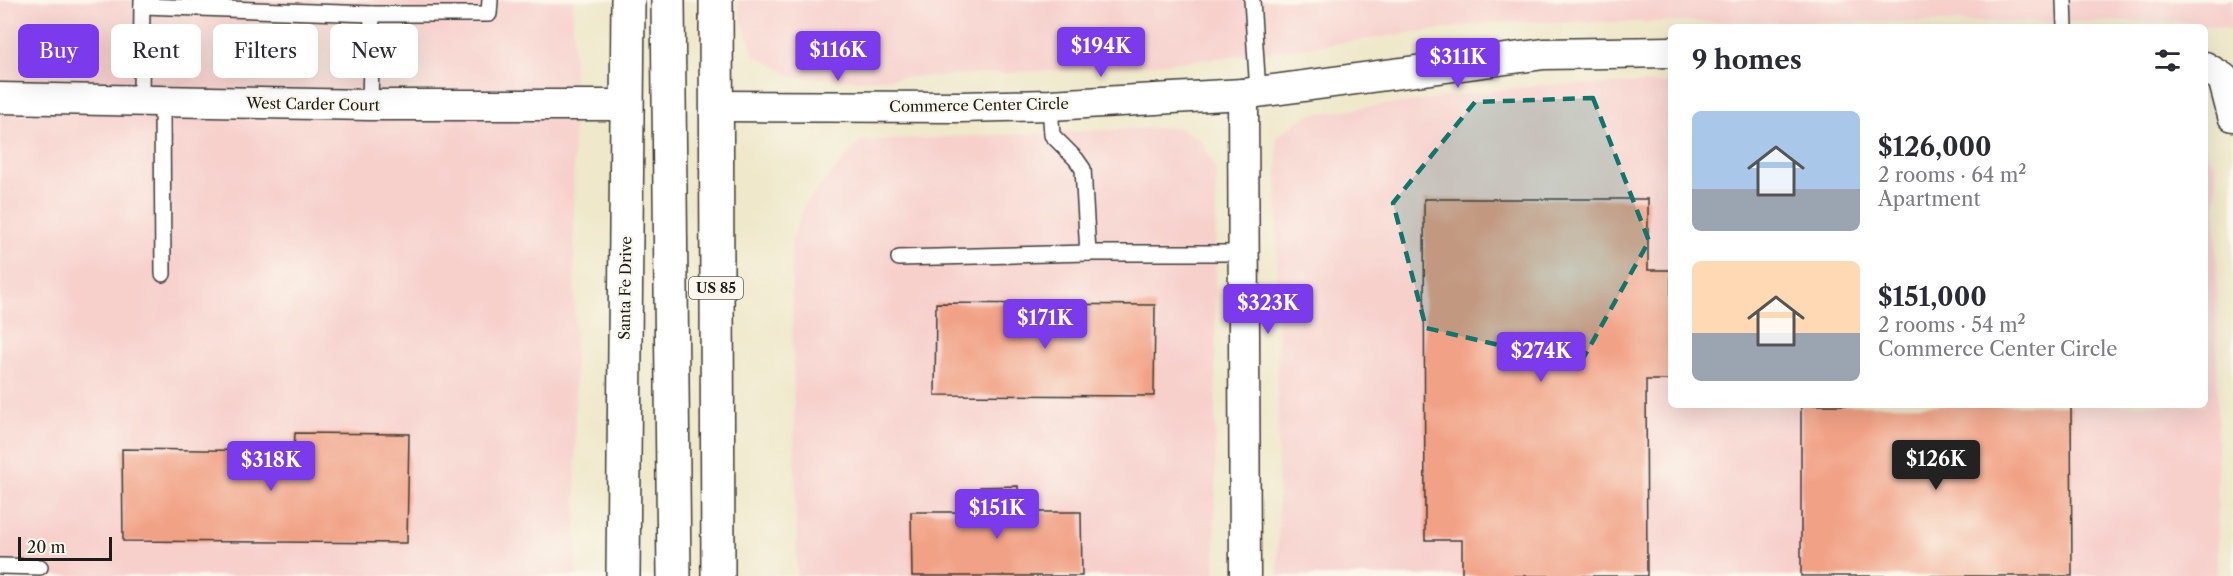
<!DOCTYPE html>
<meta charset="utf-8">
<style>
:root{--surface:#fff;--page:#f7f7f7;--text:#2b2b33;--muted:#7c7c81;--accent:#7c3aed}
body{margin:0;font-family:"Libre Caslon Text",serif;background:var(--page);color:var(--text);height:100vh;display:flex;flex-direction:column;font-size:22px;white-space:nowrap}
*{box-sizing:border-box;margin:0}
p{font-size:20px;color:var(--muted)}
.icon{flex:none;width:33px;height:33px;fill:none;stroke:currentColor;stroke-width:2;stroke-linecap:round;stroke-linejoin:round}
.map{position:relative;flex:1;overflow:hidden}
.panel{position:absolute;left:1668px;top:24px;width:540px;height:384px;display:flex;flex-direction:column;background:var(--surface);border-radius:9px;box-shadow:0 6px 24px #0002}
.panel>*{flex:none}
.hud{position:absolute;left:18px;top:24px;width:570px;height:54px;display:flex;gap:12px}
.scale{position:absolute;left:18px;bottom:15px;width:94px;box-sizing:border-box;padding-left:6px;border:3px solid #1c1c1c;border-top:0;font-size:16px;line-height:21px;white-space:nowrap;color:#1c1c1c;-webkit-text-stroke:4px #fbf7ec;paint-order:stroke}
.price{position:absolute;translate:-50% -51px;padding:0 14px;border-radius:6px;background:var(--accent);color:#fff;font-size:20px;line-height:39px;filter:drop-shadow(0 2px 3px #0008)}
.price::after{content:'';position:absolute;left:50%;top:36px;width:18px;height:14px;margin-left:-9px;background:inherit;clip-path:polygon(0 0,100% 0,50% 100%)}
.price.active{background:#222;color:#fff}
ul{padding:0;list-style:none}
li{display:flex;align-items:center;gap:18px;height:150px;padding:0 24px}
li span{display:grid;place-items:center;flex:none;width:168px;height:120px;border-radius:9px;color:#555}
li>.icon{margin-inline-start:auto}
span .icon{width:72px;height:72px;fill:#fffc;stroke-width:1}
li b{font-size:26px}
h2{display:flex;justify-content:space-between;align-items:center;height:72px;padding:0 24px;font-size:26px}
.pill{padding:0 21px;border-radius:9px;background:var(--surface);box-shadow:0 6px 24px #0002;font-size:21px;line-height:54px}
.pill.active{background:var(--accent);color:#fff}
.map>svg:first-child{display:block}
.built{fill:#f7d0cc}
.building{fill:#f1a185}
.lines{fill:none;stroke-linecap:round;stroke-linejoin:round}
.service-casing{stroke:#3c3b36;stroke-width:18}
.minor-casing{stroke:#3c3b36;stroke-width:33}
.trunk-casing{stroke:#3c3b36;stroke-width:36}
.service{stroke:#fff;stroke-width:15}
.minor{stroke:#fff;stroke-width:30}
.trunk{stroke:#fff;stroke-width:33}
.marked{fill:#0f766e;fill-opacity:0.2;stroke:#0f766e;stroke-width:4.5;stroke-dasharray:12 8;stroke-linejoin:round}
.labels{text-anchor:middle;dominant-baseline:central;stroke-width:4.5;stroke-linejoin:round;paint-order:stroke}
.shield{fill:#fbf7ec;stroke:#5f5e5a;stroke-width:1.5}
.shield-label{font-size:14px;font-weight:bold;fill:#1c1c1c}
.street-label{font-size:15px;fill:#1c1c1c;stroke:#fbf7ec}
</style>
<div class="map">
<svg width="2233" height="576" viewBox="0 0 2233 576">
<rect width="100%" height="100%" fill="#fbf7ec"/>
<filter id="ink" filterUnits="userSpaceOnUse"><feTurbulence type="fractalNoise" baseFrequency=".0167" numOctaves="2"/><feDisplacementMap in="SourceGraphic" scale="12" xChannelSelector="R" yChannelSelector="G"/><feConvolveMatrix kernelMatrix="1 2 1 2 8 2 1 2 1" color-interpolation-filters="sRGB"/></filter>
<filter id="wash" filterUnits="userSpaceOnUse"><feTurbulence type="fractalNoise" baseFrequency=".008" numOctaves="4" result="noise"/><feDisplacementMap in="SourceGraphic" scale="24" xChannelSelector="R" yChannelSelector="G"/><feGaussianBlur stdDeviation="1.35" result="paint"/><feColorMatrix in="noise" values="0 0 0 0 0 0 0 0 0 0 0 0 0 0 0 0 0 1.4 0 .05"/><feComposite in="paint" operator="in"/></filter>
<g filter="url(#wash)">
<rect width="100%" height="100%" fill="#efe8cb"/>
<!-- built -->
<g class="built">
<path d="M0 0H573L576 576H0Z"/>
<path d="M739 0H2233V34L2228 29 2182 22H1496L1255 54 1126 67 856 80 794 77 754 55 739 13Z"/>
<path d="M1671 83V405H2205V149L2216 167 2218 576H1278L1277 137 1307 115 1538 85Z"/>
<path d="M1178 127 1201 140 1216 170 1215 576H797L791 242 805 204 860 141Z"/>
</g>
<g id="blocks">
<!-- building -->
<g class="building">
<path d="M1424 199H1648V270H1671V380H1646L1647 576H1462V540H1425Z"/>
<path d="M936 303 1155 305 1154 396 935 395Z"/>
<path d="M1801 405H2071L2072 576H1801Z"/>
<path d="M295 433 409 434 407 543 123 541 122 449 294 451Z"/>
<path d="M1018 486 1019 512H1081L1082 576H912L911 512H980V487Z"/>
</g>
</g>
</g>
<g filter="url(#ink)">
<use href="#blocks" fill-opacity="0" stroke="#3c3b36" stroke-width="1.5"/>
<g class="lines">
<!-- service casing -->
<g class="service-casing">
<g id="service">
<path d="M1252 0 1258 92"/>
<path d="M2064 0 2065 27"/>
<path d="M142 6 372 14H489L490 0"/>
<path d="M141 101 142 0"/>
<path d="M162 101 163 274"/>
<path d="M370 105 372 14"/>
<path d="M1050 105 1052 135 1076 159 1083 169 1088 253H1244"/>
<path d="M899 258 1088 253"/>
<path d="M0 566 40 567"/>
</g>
</g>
<!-- minor casing -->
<g class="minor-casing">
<g id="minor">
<path d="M2205 67 2223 78 2233 116"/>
<path d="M1243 94 1245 576"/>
<path d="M0 98 370 105H627"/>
<path d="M716 106 960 107 1050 105 1243 94 1544 54 1671 52"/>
</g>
</g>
<!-- trunk casing -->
<g class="trunk-casing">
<g id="trunk">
<path d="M668 0 674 576"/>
<path d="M716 0 718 576"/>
<path d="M623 576 628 0"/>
</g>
</g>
<!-- service -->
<use href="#service" class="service"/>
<!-- minor -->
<use href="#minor" class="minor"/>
<!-- trunk -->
<use href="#trunk" class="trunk"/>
</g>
</g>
<!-- marked area -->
<path class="marked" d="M1593 98 1649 241 1580 364 1426 328 1393 203 1475 102Z"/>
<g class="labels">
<!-- shield labels -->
<rect class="shield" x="689" y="277" width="54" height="22" rx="4.5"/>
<g class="shield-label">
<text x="716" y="288">US 85</text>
</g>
<!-- street labels -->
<g class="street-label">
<text transform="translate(313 104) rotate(1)">West Carder Court</text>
<text transform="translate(979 105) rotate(-1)">Commerce Center Circle</text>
<text transform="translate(625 288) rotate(-89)">Santa Fe Drive</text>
</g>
</g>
</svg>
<div class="scale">20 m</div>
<b class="price" style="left:1101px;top:78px">$194K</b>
<b class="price" style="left:838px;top:82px">$116K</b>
<b class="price" style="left:1458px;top:89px">$311K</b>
<b class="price" style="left:1268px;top:335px">$323K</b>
<b class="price" style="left:1045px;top:350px">$171K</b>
<b class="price" style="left:1541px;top:383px">$274K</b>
<b class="price active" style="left:1936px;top:491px">$126K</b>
<b class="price" style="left:271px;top:492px">$318K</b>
<b class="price" style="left:997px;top:540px">$151K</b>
<div class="hud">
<a class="pill active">Buy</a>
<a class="pill">Rent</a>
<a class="pill">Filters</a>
<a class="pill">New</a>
</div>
<section class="panel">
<h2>9 homes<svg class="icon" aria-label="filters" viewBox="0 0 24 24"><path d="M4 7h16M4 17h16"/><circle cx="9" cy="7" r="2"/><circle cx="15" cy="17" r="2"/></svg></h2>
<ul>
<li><span style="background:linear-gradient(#a9c7e8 65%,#9aa5b1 0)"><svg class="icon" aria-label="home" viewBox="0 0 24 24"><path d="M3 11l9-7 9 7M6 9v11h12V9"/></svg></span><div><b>$126,000</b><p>2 rooms · 64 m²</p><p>Apartment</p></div></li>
<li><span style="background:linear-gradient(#ffd9b3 60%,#9aa5b1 0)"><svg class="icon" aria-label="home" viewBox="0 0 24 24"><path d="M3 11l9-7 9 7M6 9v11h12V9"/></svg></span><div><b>$151,000</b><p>2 rooms · 54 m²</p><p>Commerce Center Circle</p></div></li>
</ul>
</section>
</div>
